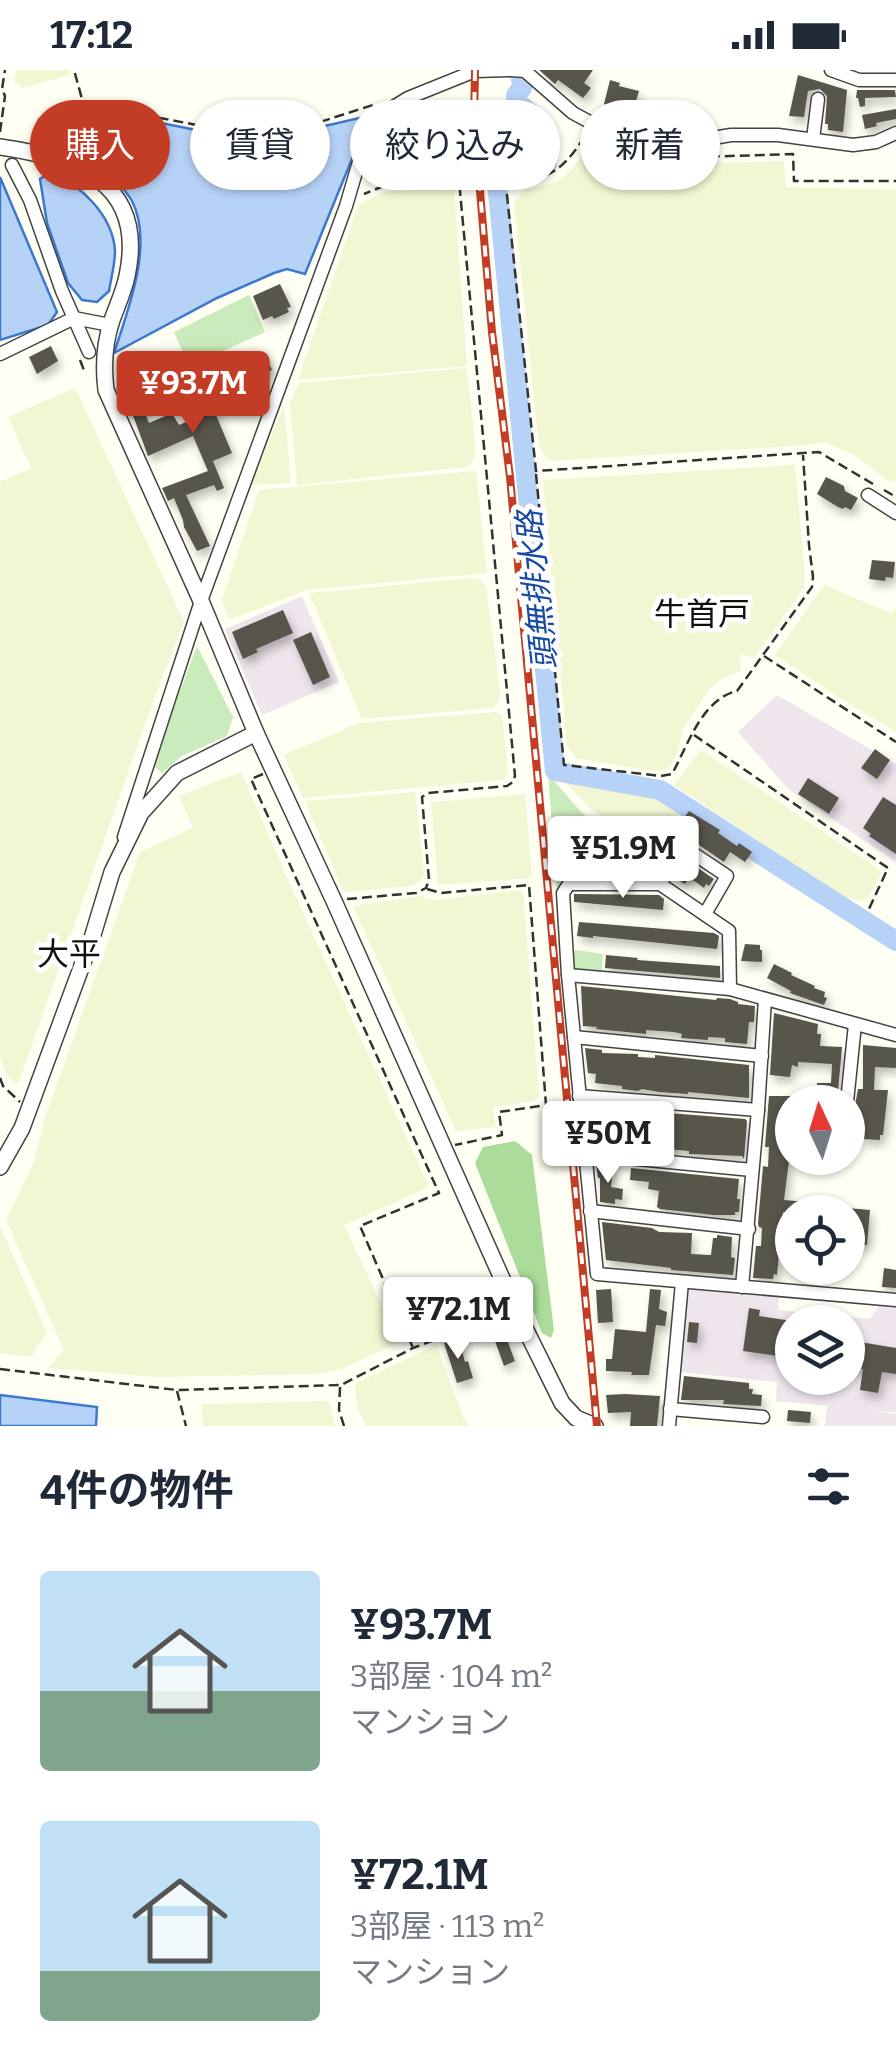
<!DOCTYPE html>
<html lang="ja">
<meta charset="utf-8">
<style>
:root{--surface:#fff;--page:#f6f6f7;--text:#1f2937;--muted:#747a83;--accent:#c33c25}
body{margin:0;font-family:Bitter,"Noto Sans JP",serif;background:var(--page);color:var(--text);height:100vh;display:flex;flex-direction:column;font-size:38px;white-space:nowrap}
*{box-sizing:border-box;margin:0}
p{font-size:32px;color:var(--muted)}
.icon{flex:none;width:55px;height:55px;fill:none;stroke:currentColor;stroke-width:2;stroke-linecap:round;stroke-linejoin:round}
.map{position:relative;height:1356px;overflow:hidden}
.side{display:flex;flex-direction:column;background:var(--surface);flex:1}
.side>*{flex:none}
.banner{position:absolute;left:30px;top:30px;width:838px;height:90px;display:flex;gap:20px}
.needle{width:65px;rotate:356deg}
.buttons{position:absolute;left:775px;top:1015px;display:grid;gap:20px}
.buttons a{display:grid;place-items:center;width:90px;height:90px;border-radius:50%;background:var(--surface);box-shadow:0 2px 8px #0004;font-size:50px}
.price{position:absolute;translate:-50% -85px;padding:0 22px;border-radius:10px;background:#fff;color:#222;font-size:32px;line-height:65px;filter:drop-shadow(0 2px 5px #0008)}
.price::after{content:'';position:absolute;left:50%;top:60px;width:30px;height:22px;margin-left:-15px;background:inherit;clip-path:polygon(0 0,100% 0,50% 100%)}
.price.current{background:var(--accent);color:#fff}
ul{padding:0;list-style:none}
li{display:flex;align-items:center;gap:30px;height:250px;padding:0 40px}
li span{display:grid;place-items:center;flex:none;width:280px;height:200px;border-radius:10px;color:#555}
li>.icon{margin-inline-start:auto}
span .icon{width:120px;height:120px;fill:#fffc;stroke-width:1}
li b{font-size:42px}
h2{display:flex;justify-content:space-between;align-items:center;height:120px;padding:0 40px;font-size:42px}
.tag{padding:0 35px;border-radius:45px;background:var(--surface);box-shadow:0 2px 8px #0004;font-size:35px;line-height:90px}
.tag.current{background:var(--accent);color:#fff}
.status{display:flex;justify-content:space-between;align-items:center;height:70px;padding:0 50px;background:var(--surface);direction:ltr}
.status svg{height:28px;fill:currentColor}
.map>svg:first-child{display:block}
.industrial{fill:#eee5ed;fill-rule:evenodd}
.farmland{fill:#f2f6d2}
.green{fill:#caebbb}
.forest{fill:#abdc9a}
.water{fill:#b7d2f7;stroke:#3d78cf;stroke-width:2.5}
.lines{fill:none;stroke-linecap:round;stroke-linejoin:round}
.river{stroke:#b7d2f7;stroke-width:20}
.building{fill:#59544c;filter:url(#shadow)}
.minor-casing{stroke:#434343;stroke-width:15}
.tertiary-casing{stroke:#434343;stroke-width:18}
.path{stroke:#323232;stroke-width:2.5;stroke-dasharray:10 5;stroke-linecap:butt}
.minor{stroke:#fff;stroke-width:12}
.tertiary{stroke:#fff;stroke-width:15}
.rail-casing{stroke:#c33c25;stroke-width:8}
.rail{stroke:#fff;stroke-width:4;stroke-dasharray:11;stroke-linecap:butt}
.labels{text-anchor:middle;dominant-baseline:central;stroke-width:10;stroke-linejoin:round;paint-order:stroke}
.water-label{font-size:32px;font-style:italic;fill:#164aa5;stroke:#fff}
.neighbourhood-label{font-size:32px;fill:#101010;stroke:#fff}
</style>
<div class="status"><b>17:12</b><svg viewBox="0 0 49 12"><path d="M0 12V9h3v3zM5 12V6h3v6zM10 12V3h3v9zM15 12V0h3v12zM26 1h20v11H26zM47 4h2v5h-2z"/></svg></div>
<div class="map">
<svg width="896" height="1356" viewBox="0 0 896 1356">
<defs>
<filter id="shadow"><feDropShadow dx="3.5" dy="6" stdDeviation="5" flood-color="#0004"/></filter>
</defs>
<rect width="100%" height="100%" fill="#fffff3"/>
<!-- industrial -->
<g class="industrial">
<path d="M302 526 339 612 262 645 225 559Z"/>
<path d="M777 625 896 694V792L788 719 738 662Z"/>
<path d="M688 1219 779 1225 778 1240 870 1249 879 1235 896 1237V1342L873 1341 896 1344V1356H825L827 1336 776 1331 777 1312 681 1302ZM792 1252H848V1308H792Z"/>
</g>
<!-- farmland -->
<g class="farmland">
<path d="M16 0H69L71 4 23 18 14 11Z"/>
<path d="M587 80 605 87 616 96 784 91 786 117 896 120V412L887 410 856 386 825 372 808 375 552 391 546 388 539 376 514 134 524 120 557 112 572 99Z"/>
<path d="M454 119 467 296 298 310 358 136 379 124 388 121Z"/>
<path d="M467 298 476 383 471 393 467 397 297 415 290 333 299 313Z"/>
<path d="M75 318 184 552 155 626 18 1014 13 1012 6 1004 0 986V412L31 398 8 347Z"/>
<path d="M284 335 291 413 251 415Z"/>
<path d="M795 395 805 506 804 518 756 585 752 587 740 585 741 601 721 609 710 618 683 658 677 685 670 696 663 700H646L576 688 567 676 543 410Z"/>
<path d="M476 401 487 503 307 520 229 550 222 531 223 527 259 420Z"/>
<path d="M471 508 478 509 486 516 500 621V629L497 634 492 638 362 649 309 523Z"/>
<path d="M824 515 892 544 896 537V662L835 625 775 585Z"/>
<path d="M496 642 502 646 508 702 506 707 502 710 303 728 284 685 359 653Z"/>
<path d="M701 680 879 799 881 804 867 829 860 831 845 828 674 715Z"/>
<path d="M241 702 294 823 429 1117 344 1155 399 1272 342 1299 319 1304 157 1307 48 1298 64 1280 6 1150 34 1092 45 1048 140 782 193 758 179 726Z"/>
<path d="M564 711 659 725 679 741 655 787 591 739Z"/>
<path d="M415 722 424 804 420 811 411 816 344 822 305 731Z"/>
<path d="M525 724 532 808 438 815 431 732Z"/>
<path d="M523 820 539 1026 534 1031 493 1037 496 1057 456 1061 353 836 421 826 426 829 434 830Z"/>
<path d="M0 1156 47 1263 31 1287 0 1283Z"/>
<path d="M436 1275 464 1349 470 1356H366L357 1336 355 1314Z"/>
<path d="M329 1331 335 1356H203L202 1334Z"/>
</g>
<!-- green -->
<g class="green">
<path d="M249 225 265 262 119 328 114 318 185 287 174 262Z"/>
<path d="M197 576 233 647 227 666 182 686 162 703 152 694Z"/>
<path d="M548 704 581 742 659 798 653 809 573 801 557 818Z"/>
<path d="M576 880 603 884 601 906 575 901 573 882Z"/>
</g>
<!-- forest -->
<path class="forest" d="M515 1071 532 1085 554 1260 551 1268 542 1263 475 1093 483 1077Z"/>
<!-- water -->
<g class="water">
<path d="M122 45 255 72 368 46 387 53 404 45 408 68 396 76 384 79 385 61 367 52 305 204 287 199 274 203 217 228 114 283C128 240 154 174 132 131 128 124 122 118 118 112 101 89 79 79 53 73L54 64 104 47Z"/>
<path d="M50 103C81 114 113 146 115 181 115 194 111 209 109 221L97 232 82 230 68 213 47 153 40 109Z"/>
<path d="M0 107 57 242 48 255 0 270Z"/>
<path d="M0 1325 97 1337 96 1356H0Z"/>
</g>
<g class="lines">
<!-- river -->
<path class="river" d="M520 0 522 18 516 25V31L535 47 544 69 539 76 547 94 497 112 555 701 660 720 896 871"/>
</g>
<!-- building -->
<g class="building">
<path d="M539 0H593L584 13 591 18 583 28 558 10 555 14Z"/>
<path d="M798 5 847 20 843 62 828 60V54H825L827 26 820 19 808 21 804 47 789 46Z"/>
<path d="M610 10 620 13 619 16 639 21 634 38 615 33 614 36 604 34Z"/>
<path d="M857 20H895L896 27 865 28V36L860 37 858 28H856Z"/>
<path d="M896 39V49L876 53 877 56 865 59 862 45Z"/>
<path d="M659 41H668L665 63 646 62V44H659Z"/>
<path d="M280 214 291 237 287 238 289 242 274 249 272 246 263 250 253 226Z"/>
<path d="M51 276 58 291 37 304 29 287Z"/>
<path d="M267 289 272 300 250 309 252 313 237 320 240 327 213 338 232 383 213 391 224 418 217 421 214 415 186 425 210 476 197 481 184 457 183 450 174 428 168 431 162 418 208 401 193 366 148 386 131 340 128 341 123 331 178 308 184 321 160 331 159 329 142 336 149 353 172 343 179 355 200 346 190 319 204 314V316Z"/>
<path d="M826 407 844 416 845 421 858 428 851 440 845 437 843 439 838 437 817 424Z"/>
<path d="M872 490 895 492 893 508 886 507 885 511 869 509Z"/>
<path d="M283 540 293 563 256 579 258 582 243 589 232 562Z"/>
<path d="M311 562 330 607 313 615 293 570Z"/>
<path d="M875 679 890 690 877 709 861 698Z"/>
<path d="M808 708 839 728 829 744 798 724Z"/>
<path d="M883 727 896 735V784L869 766 871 764 863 758Z"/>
<path d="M689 741 720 760 718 763 737 776 739 773 752 782 745 792 730 782 724 792 693 771 696 767 679 755Z"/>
<path d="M686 790 714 809 709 816 706 814 704 818 689 807 685 814 675 808Z"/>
<path d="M574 824 659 825 664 829 663 840 574 832Z"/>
<path d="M579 852 714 863 719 866 717 879 593 866V868L577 866Z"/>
<path d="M745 874 760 875V880H762V892L741 891Z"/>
<path d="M606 885 638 888 637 890 720 896V908L605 898Z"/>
<path d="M774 894 792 903 791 905 815 916 814 918 825 922 824 927 827 928 824 935 790 923 791 921 767 908Z"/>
<path d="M581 916 716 930 717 928 730 929 738 932V934L755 936 754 952H749L747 974 725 972V968L708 967V970L681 968 682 964 674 962 646 960V964L596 959 597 957 583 956Z"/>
<path d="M774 943 818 954 817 964H821L820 976 842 977 837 1032H817V1013H831L832 994 798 992V997L792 995 790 1007 770 1005Z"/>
<path d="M863 975 896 978V998L875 997 874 1020H888L883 1065H880V1070L862 1069 863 1047H853L858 1019H863Z"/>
<path d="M585 978 602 980V983L638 984V987L655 988V985L749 995V1028L688 1022V1024L659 1022 642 1019 638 1021 622 1019V1016L595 1013 596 1004 588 1003Z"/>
<path d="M769 1026H792V1041H786L782 1083H790L784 1130 819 1133 818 1142H783L777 1205 774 1204 773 1209 753 1208 756 1176H761L762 1158 759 1157 758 1154 763 1096 768 1097 769 1077H765Z"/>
<path d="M591 1037 745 1049 747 1051 744 1089 742 1086 689 1084V1081L647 1077V1080L630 1078V1056L614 1054 609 1075 594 1074Z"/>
<path d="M596 1095 613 1097 611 1117 623 1119 622 1130 615 1129V1134L600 1132V1108H598Z"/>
<path d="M631 1098 739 1109 737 1129H740L739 1142H735V1145H714L660 1139 657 1137 659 1121 648 1119 649 1112 630 1110Z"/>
<path d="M848 1138 870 1140 867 1175 848 1174Z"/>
<path d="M602 1152 652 1158 659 1162 692 1163 691 1184 711 1185 713 1168H717V1165L732 1167 731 1187 735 1188 733 1205 671 1200V1198L606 1190Z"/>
<path d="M884 1198 896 1200V1218L882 1217Z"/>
<path d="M611 1219 613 1252 598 1253 596 1220Z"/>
<path d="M650 1219 661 1220 659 1239 667 1242 665 1256 656 1255 649 1305H631L632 1302 606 1301V1289H612L615 1259 646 1262Z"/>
<path d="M749 1238 760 1240 759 1246 792 1251V1288L743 1281Z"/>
<path d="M689 1252 699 1253 697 1273 687 1272Z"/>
<path d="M506 1267 515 1291 504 1296 495 1271Z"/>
<path d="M459 1270 465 1292 468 1291 473 1308 457 1313 444 1273Z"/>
<path d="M848 1270 896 1278V1304L882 1302 878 1323 860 1320 863 1299 848 1297Z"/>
<path d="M684 1306 749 1313V1319H753L752 1324 762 1325 761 1336 723 1334 724 1330H681Z"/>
<path d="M625 1324 660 1326 657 1356H630L631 1342 608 1343 606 1325Z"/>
<path d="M788 1340 811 1342 810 1353 787 1351Z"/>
</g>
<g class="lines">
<!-- minor casing -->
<g class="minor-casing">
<g id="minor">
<path d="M511 0 525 1 573 43 599 57 654 75 677 74 731 65H778L853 75 876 72 896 63"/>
<path d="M831 0 859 10H896"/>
<path d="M813 69 818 29"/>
<path d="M12 95 30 130 62 221 89 282"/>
<path d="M0 284 74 248 110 255"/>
<path d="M868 425 896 443"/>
<path d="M124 767 201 531 346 136 361 85 372 62 387 41 408 28 475 1 509 0"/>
<path d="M660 814 682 776 727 806 705 844"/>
<path d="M568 905 730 919 896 965"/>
<path d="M730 919 729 861 660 814H569L563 823 568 905 597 1204 896 1230"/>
<path d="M574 967 762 986"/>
<path d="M579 1026 758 1040"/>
<path d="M847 1032 855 954"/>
<path d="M585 1084 752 1100"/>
<path d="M590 1141 749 1159"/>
<path d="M742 1217 758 1040 765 929"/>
<path d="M670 1339 763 1347"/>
<path d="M669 1356 682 1212"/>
</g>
</g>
<!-- tertiary casing -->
<g class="tertiary-casing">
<g id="tertiary">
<path d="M0 77C76 88 147 112 127 206 124 221 117 236 112 250 104 274 103 296 106 320L201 531 256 663 334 831 516 1240 562 1333 576 1348 595 1356"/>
<path d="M0 1097 22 1058 92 868 112 802 141 743 177 703 256 663"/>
</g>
</g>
<!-- path -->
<g class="path">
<path d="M42 60 100 42 124 41 254 66 298 59 376 34"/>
<path d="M0 62 5 26 2 19 5 0"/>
<path d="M42 72V60L38 52 41 46 75 36 82 29 74 0"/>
<path d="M80 290 85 303"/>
<path d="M536 404 564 695 661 706 672 704C688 675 702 629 737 621L812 517 813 507 809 475 803 385"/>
<path d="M873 414 819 382 536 401 506 116C544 109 559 105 581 72L624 87 637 89 793 84 794 111H896"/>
<path d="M884 420 896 427"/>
<path d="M764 586 896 672"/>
<path d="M694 665 888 798 868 841"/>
<path d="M263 704 251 709 439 1123 360 1156 413 1278"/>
<path d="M427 819 441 823 529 815 546 1035 499 1042 502 1065 455 1075"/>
<path d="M347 829 416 823 426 818 429 810 422 727 428 723 507 716 513 712 515 706 459 111 386 115 364 124"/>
<path d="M0 1008 3 1016 20 1032"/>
<path d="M0 1299 177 1320 341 1315 413 1278 502 1245"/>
<path d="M340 1317 339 1340 344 1356"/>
<path d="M177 1321 186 1356"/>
</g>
<!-- minor -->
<use href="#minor" class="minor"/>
<!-- tertiary -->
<use href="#tertiary" class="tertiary"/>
<!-- rail casing -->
<g class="rail-casing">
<path id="rail" d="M475 0 474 51 492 262 510 407 597 1356"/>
</g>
<!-- rail -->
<use href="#rail" class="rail"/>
</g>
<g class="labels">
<!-- water labels -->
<g class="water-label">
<text transform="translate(537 520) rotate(-96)">頭無排水路</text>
</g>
<!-- neighbourhood labels -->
<g class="neighbourhood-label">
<text x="702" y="544">牛首戸</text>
<text x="69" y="884">大平</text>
</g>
</g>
</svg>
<div class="buttons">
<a><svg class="needle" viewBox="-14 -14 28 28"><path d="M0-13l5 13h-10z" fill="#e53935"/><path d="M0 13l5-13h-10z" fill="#747a83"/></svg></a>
<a><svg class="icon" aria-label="locate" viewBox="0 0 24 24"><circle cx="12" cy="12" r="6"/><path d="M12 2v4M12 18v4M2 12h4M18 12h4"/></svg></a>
<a><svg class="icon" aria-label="layers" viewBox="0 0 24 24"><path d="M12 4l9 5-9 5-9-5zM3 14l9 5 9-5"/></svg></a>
</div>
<b class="price current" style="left:193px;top:366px">¥93.7M</b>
<b class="price" style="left:623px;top:831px">¥51.9M</b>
<b class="price" style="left:608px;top:1116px">¥50M</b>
<b class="price" style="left:458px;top:1292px">¥72.1M</b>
<div class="banner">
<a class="tag current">購入</a>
<a class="tag">賃貸</a>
<a class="tag">絞り込み</a>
<a class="tag">新着</a>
</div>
</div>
<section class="side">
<h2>4件の物件<svg class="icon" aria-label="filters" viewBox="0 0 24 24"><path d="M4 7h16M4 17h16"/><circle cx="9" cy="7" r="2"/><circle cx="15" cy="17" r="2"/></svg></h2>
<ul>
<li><span style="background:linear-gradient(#bfe0f5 60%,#7fa58c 0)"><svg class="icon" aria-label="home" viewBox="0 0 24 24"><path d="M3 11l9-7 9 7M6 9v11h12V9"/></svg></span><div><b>¥93.7M</b><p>3部屋 · 104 m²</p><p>マンション</p></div></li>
<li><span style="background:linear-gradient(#bfe0f5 75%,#7fa58c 0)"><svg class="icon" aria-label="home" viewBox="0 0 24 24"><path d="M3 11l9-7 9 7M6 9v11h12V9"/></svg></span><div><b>¥72.1M</b><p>3部屋 · 113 m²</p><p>マンション</p></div></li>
</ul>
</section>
